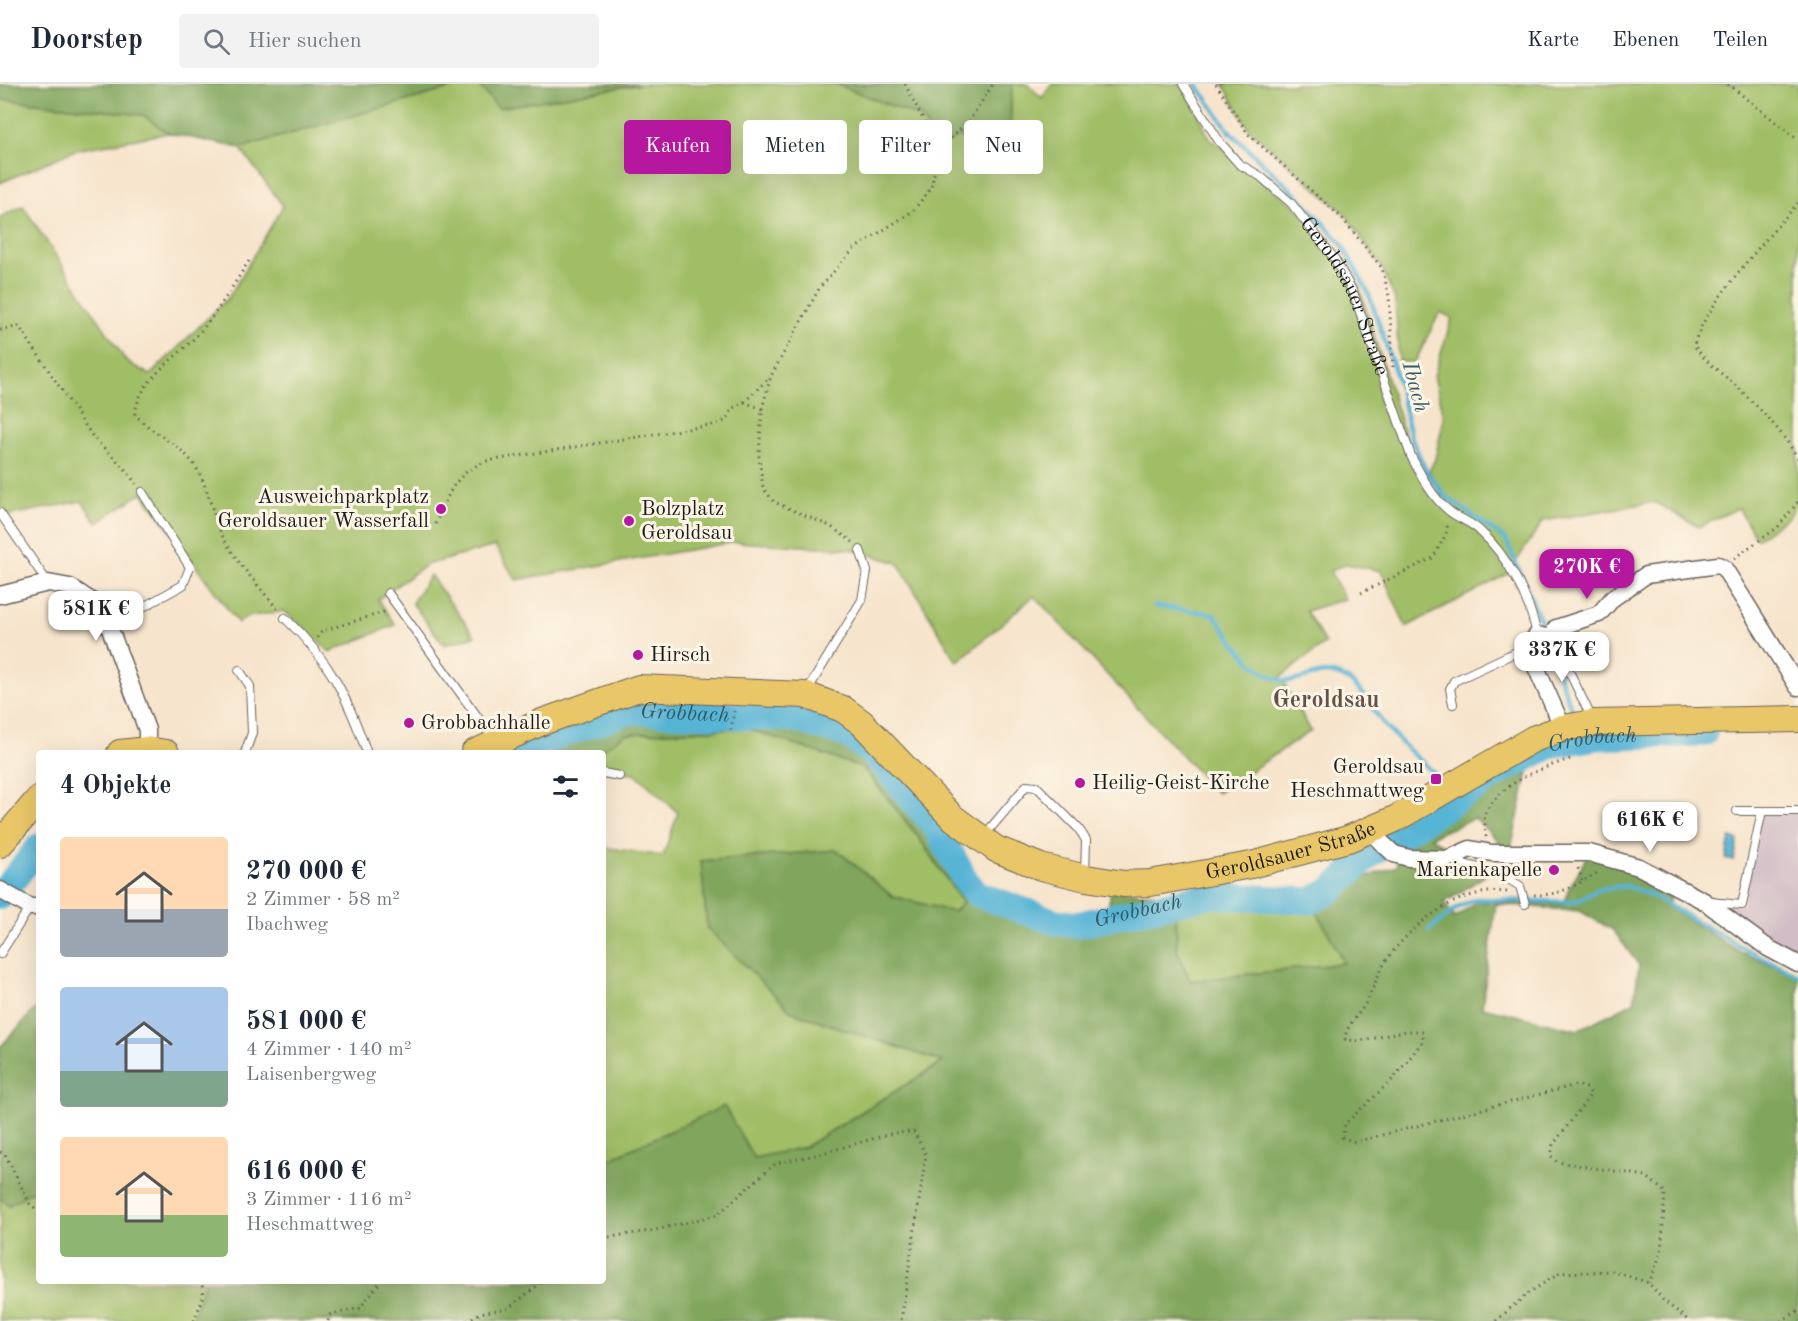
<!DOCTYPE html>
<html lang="de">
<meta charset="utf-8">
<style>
:root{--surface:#fff;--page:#f2f2f3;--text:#1f2937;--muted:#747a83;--line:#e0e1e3;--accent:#b5179e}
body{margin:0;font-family:"Old Standard TT",serif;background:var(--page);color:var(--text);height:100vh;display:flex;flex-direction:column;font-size:22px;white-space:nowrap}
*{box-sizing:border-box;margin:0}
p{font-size:20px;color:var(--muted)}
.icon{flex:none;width:33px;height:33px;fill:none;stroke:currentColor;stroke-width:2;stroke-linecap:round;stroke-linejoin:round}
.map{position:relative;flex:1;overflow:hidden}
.sheet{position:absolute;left:36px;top:666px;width:570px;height:534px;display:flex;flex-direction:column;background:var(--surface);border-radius:6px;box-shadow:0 6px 24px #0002}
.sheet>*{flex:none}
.guide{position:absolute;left:624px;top:36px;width:570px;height:54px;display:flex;gap:12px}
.price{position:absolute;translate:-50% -51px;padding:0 14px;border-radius:12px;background:#fff;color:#222;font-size:20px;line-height:39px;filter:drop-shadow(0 2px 3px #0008)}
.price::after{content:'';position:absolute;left:50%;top:36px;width:18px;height:14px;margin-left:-9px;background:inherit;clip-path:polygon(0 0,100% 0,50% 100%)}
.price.active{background:var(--accent);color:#fff}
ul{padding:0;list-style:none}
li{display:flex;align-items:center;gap:18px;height:150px;padding:0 24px}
li span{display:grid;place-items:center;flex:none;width:168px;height:120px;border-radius:6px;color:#555}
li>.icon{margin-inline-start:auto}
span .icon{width:72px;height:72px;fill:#fffc;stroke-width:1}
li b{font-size:26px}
h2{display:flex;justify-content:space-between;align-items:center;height:72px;padding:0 24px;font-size:26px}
.pill{padding:0 21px;border-radius:6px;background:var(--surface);box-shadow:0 6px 24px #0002;font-size:21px;line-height:54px}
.pill.active{background:var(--accent);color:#fff}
header{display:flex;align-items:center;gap:36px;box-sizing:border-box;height:84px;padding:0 30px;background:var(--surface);border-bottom:2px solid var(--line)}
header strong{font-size:28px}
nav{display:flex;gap:33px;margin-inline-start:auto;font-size:21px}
.search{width:420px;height:54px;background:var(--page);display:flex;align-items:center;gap:15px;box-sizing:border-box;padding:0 21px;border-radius:6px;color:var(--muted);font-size:22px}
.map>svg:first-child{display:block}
.industrial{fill:#d2bdc6}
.green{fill:#a0be66;stroke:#5e6d41;stroke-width:1.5}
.forest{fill:#80a55b;stroke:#4e603c;stroke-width:1.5;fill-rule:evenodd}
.water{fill:#57b4d5;stroke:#3a6878;stroke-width:1.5}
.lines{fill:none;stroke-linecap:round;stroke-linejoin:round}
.stream{stroke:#57b4d5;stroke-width:4.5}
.river{stroke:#57b4d5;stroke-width:27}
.lane-casing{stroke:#69625a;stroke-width:10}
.street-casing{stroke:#69625a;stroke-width:19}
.primary-casing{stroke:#69625a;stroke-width:28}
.path{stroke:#69625a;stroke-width:3;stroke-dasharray:1.5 4.5;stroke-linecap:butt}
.lane{stroke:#fff;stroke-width:8}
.street{stroke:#fff;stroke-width:16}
.primary{stroke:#e9c769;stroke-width:26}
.poi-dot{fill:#b5179e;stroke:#fcf5e5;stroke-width:2}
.labels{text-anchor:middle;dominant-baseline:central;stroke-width:6;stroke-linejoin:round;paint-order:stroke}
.street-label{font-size:21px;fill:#1c1c1c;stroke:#fcf5e5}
.poi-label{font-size:21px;fill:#1c1c1c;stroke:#fcf5e5;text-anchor:start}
.water-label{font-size:22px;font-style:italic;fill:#345966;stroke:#fcf5e5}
.quarter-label{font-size:24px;font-weight:bold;fill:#64524a;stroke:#fcf5e5}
</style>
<header>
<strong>Doorstep</strong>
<div class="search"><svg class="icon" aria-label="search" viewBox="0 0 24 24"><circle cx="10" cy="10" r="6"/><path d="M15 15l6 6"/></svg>Hier suchen</div>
<nav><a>Karte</a><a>Ebenen</a><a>Teilen</a></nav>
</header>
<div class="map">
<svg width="1798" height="1237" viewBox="0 0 1798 1237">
<rect width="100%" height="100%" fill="#fcf5e5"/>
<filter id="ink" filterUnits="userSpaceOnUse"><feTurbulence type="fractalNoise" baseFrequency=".0167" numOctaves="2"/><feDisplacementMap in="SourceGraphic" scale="12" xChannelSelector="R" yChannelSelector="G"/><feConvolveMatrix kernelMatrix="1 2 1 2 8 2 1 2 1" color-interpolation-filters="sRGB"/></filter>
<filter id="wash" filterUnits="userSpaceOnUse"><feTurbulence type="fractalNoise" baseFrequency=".008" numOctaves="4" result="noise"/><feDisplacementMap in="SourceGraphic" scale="24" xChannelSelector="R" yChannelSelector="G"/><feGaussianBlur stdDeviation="1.35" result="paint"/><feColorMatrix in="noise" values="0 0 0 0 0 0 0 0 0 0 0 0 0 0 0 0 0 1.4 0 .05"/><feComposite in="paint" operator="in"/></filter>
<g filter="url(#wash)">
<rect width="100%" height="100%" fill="#f7e4cc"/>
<!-- industrial -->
<path class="industrial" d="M1762 727H1798V880L1704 817 1742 821Z"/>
<!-- green -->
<g class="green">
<path d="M466 0H478L498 24 641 0H836L922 34 954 54 1010 44 1012 0H1027L1042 14 1052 0H1184L1209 53 1306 131 1359 202 1411 372 1448 425 1429 387 1435 375 1444 334 1434 292 1452 234 1440 228 1415 278H1399L1395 215 1382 184 1346 131 1249 45 1223 0H1798V416L1789 432 1757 455 1738 424 1699 443 1654 418 1543 437 1508 490 1406 543 1381 487 1346 480 1330 487 1345 515 1306 527 1325 559 1281 593 1311 647 1217 709 1034 512 957 578 898 479 851 465 735 458 516 496 495 462 426 481 378 515 395 541 330 568 284 527 247 533 238 539 142 409 97 439 82 417 0 433V133L23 122 126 277 150 291 229 213 283 122 240 64Z"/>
<path d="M0 15 143 31 168 49 75 66 0 99Z"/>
<path d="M430 491 475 552 444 561 412 519Z"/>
<path d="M746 644 863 684 917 751 963 819 953 828 892 812 837 766 702 777 707 844 944 977 805 1063 754 1074 723 1023 603 1078V763L663 772 678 729 635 689 603 687V669H598L624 650Z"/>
<path d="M1220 806 1309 813 1344 879 1190 897 1177 866 1176 811Z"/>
<path d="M39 1103V1197H205L192 1237H0V1114L9 1121Z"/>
</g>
<!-- forest -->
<g class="forest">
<path d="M0 0H466L240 64 168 49 143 31 0 15Z"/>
<path d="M478 0H641L498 24Z"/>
<path d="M836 0H1012L1010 44 955 54 939 66 922 34Z"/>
<path d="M635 612 822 625 859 649 945 745 955 771 979 804 1072 836 1107 830 1111 807 1176 811 1177 866 1190 897 1344 879 1309 813 1397 782 1393 744 1534 661 1510 769 1475 734 1431 753 1486 791 1444 819 1455 834 1476 818 1564 820 1568 806 1589 769 1639 783 1672 810 1667 822 1738 867 1798 891V1237H192L205 1197H603V1078L724 1022 754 1074 805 1063 943 978 792 928 707 844 701 777 837 766 892 812 953 828 963 819 917 751 863 684 746 644 625 650 598 669H532L589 644ZM1496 820 1580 827 1613 846 1639 881 1634 918 1578 946 1482 923Z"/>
<path d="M39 921V1103L9 1121 0 1114V963Z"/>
</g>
<!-- water -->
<path class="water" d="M1730 754 1738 756 1734 777 1726 775Z"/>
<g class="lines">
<!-- stream -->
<g class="stream">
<path d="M1196 0 1230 48 1304 118 1341 159 1368 208 1398 296 1411 353 1426 387 1444 411 1506 456 1545 547"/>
<path d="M1155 522 1214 530C1229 552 1259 599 1291 597 1309 595 1321 584 1340 592 1362 601 1369 621 1383 639 1400 659 1422 678 1442 697"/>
<path d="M1546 556 1573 629"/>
<path d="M1429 846 1457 824 1475 815 1568 818 1577 817 1599 805 1627 802 1651 811 1743 864 1798 891"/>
</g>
<!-- river -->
<g class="river">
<path id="s1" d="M522 669 546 656 630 627 797 635 848 651 875 671 936 743 967 799 977 810 1055 838 1077 841 1210 811 1311 817 1330 807 1372 769 1502 687 1551 661 1597 653 1704 649"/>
<path d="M0 812 39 763"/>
</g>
</g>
</g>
<g filter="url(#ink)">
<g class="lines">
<!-- lane casing -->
<g class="lane-casing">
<g id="lane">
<path id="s2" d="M1183 0 1219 57 1239 80 1260 92 1291 119 1334 174 1353 208 1411 372C1421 391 1431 412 1448 426 1457 434 1469 437 1479 446 1508 472 1529 513 1537 551"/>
<path d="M0 429 48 499"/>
<path d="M388 509 495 657"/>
<path d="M285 534C330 577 347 612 367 669"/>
<path d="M109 542 183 501 190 483 142 408"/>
<path d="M1553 554 1593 637"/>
<path d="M239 586 250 602 252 649 245 669"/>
<path d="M807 607 862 516 867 487 860 466"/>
<path d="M1453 620 1450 605 1454 597 1527 563"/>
<path d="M603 689 619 692"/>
<path d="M1737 727H1798"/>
<path d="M983 753 1026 702 1037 703 1078 744 1086 756 1085 791"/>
<path d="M1450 776 1500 790 1520 802 1525 820"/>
<path d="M1710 818 1742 821 1762 727"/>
<path d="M0 870 30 823"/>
</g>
</g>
<!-- street casing -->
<g class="street-casing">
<g id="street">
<path d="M0 511 48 499 70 503 96 520 109 542 147 646V666"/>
<path d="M1563 644 1527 563 1537 551 1553 554 1556 544 1599 530 1613 514 1646 491 1718 481 1724 484 1798 603"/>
<path d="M1374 745 1380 757 1394 770 1409 774 1447 775 1470 765 1492 769H1589L1639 783 1704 817 1768 864 1798 880"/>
<path d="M0 806 30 823H39"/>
</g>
</g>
<!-- primary casing -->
<g class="primary-casing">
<g id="primary">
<path d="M120 669 147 666 166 669"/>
<path id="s3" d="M474 669 542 638 639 604 805 611 843 625 862 639 952 733 996 765 1041 783 1086 794 1124 800 1150 799 1251 781 1348 755 1395 735 1533 655 1563 644 1593 639 1798 635"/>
<path d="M0 760 39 715"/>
</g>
</g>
<!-- path -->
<g class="path">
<path d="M905 0 939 66"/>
<path d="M1216 0 1248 50 1342 134 1382 184 1389 212 1393 283"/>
<path d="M1728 0 1798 56"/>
<path d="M1798 119C1771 150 1703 223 1694 261 1704 277 1720 288 1734 300 1756 321 1784 348 1798 375"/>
<path d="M249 177C233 201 218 228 199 249 176 276 140 293 135 330 150 348 172 356 188 373 207 394 209 419 219 444 232 475 258 500 278 526"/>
<path d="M0 246 19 242 93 353 127 387 136 400"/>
<path d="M744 318 770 293"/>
<path d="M435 440C450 409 453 390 487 377L712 341 725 337 733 324 744 318 762 325"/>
<path d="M853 458 830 442 774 418 763 404 759 372 762 325 771 292 820 203 854 165 913 127 931 104 939 66 969 37 993 0"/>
<path d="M1734 474 1777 444 1798 418"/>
<path d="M1361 509 1433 474 1446 450 1448 438"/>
<path d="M317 554 322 547 388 527"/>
<path d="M731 646 734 627"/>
<path d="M1486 753 1484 731C1502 698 1536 686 1570 675"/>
<path d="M1578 784 1583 799"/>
<path d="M1507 808C1461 803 1417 836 1390 871 1379 885 1374 905 1365 920 1358 933 1347 939 1345 955 1372 962 1396 942 1423 948V957L1394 994 1345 1040 1342 1053 1355 1058 1576 1001 1587 1004 1591 1010 1553 1061 1551 1072 1557 1078 1646 1092 1665 1108 1661 1169 1649 1199"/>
<path d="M1534 811C1561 812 1577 800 1599 788"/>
<path d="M0 1068 5 1070 30 1120 39 1127"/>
<path d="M603 1154 656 1146 717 1131 776 1079 816 1071 893 1049 914 1048 926 1071 901 1237"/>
<path d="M194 1237 204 1211 201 1197"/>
<path d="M328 1237 330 1231 360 1224 381 1197"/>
<path d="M467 1237 480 1229 509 1224 543 1197"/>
<path d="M1496 1237 1527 1210 1560 1189 1612 1187 1649 1199 1663 1216 1689 1237"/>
<path d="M1781 1237 1798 1227"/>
</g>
<!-- lane -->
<use href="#lane" class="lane"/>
<!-- street -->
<use href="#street" class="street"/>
<!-- primary -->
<use href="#primary" class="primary"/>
</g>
</g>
<!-- markers -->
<g class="poi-dot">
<circle cx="441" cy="425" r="6"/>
<circle cx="629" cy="437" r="6"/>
<circle cx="638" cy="571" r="6"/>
<circle cx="409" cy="639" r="6"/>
<rect x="1430" y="689" width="12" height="12" rx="3"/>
<circle cx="1080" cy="699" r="6"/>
<circle cx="1554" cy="786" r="6"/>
</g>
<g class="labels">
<!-- street labels -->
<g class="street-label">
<text stroke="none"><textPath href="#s2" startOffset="272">Geroldsauer Straße</textPath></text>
<text stroke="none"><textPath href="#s3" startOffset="896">Geroldsauer Straße</textPath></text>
</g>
<!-- poi labels -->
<g class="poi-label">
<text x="429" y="413" text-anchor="end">Ausweichparkplatz<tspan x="429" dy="24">Geroldsauer Wasserfall</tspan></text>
<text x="641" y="425">Bolzplatz<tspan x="641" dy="24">Geroldsau</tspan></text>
<text x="650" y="571">Hirsch</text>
<text x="421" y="639">Grobbachhalle</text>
<text x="1424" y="683" text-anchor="end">Geroldsau<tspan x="1424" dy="24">Heschmattweg</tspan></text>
<text x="1092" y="699">Heilig-Geist-Kirche</text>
<text x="1542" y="786" text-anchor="end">Marienkapelle</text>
</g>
<!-- water labels -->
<g class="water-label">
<text transform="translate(1415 303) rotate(75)">Ibach</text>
<text stroke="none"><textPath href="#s1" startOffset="171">Grobbach</textPath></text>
<text stroke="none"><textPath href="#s1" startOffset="1215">Grobbach</textPath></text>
<text stroke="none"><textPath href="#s1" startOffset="711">Grobbach</textPath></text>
</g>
<!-- quarter labels -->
<g class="quarter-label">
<text x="1326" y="617">Geroldsau</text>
</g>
</g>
</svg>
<b class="price active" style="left:1587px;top:516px">270K €</b>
<b class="price" style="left:96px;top:558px">581K €</b>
<b class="price" style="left:1562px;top:599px">337K €</b>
<b class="price" style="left:1650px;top:769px">616K €</b>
<div class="guide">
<a class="pill active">Kaufen</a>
<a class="pill">Mieten</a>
<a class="pill">Filter</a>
<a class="pill">Neu</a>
</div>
<section class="sheet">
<h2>4 Objekte<svg class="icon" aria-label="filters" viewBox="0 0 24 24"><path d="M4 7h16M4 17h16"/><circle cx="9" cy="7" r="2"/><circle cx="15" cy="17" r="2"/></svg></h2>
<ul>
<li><span style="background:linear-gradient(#ffd9b3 60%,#9aa5b1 0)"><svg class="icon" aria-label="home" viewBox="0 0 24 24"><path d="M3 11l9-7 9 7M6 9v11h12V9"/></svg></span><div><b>270 000 €</b><p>2 Zimmer · 58 m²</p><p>Ibachweg</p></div></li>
<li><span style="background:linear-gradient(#a9c7e8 70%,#7fa58c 0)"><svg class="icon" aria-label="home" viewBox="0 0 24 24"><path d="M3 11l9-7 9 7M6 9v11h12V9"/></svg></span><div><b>581 000 €</b><p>4 Zimmer · 140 m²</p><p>Laisenbergweg</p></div></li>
<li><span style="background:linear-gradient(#ffd9b3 65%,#8fb573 0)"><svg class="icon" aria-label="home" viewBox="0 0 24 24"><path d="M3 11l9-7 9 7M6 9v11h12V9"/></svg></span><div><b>616 000 €</b><p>3 Zimmer · 116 m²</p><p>Heschmattweg</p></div></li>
</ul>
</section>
</div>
